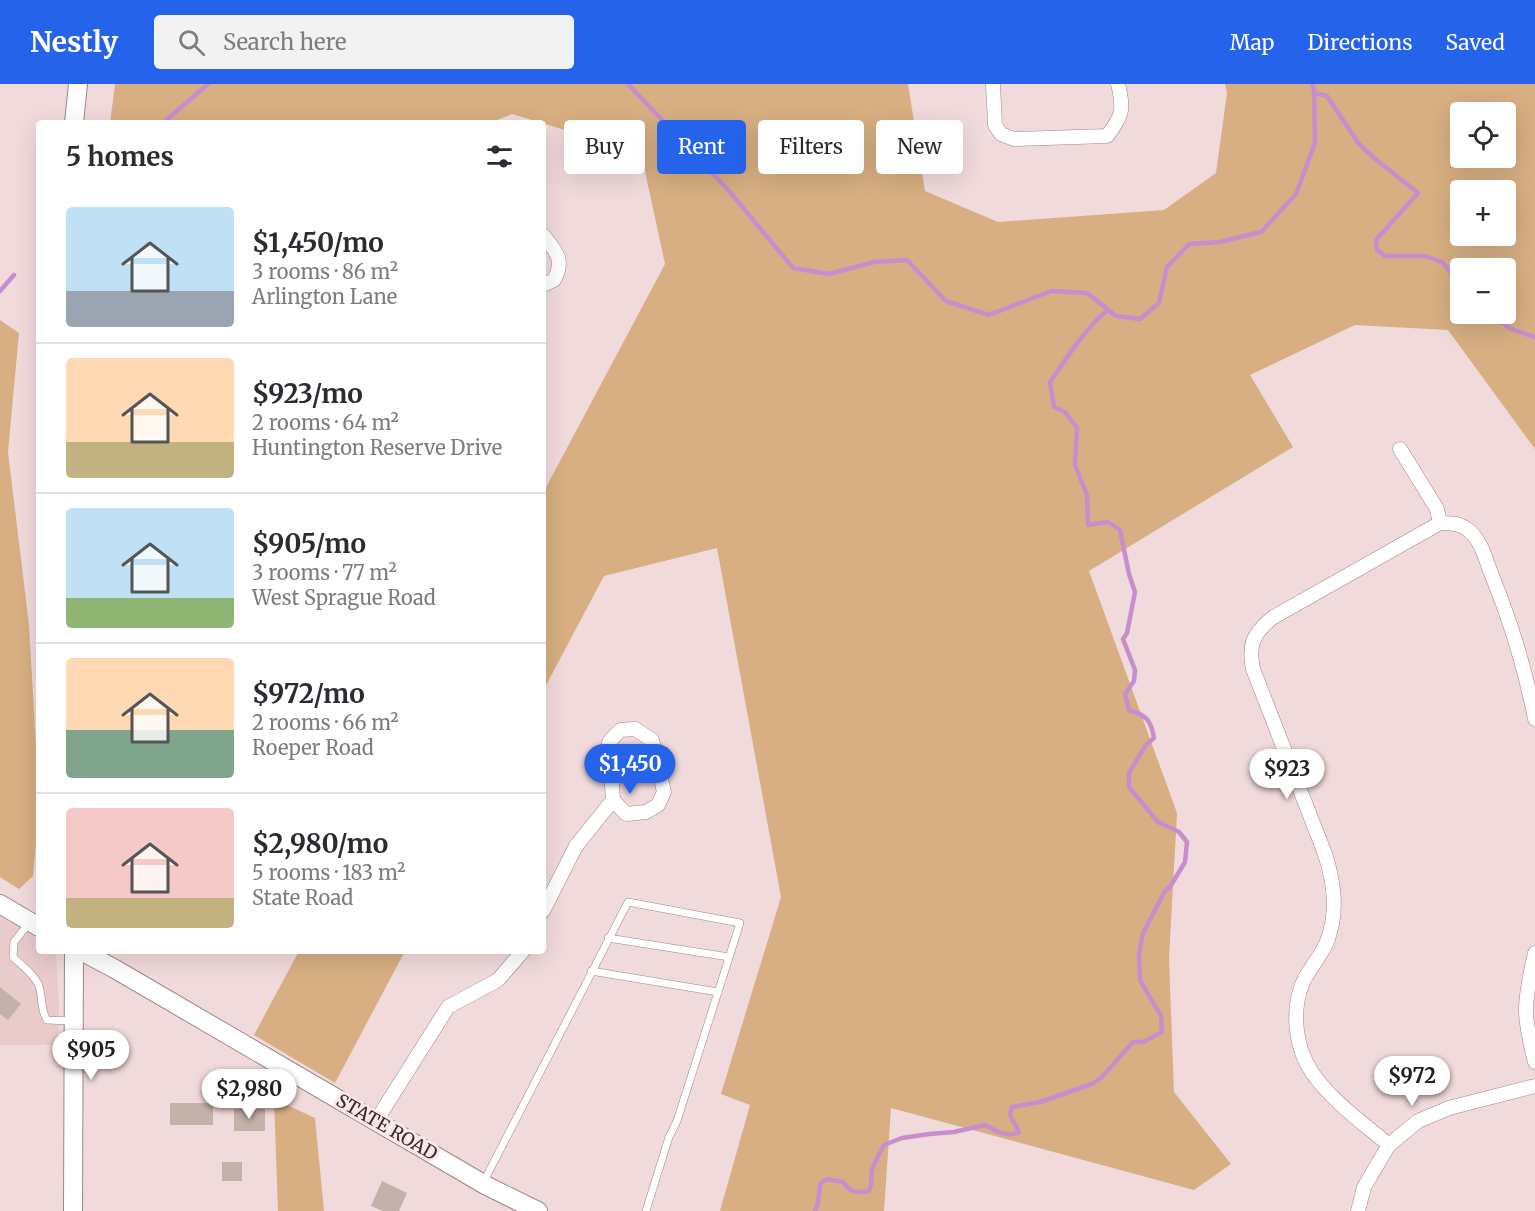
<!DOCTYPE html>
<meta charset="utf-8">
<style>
:root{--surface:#fff;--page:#f2f2f3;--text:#2b2b33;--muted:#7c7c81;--line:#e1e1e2;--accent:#2563eb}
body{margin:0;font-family:Merriweather,serif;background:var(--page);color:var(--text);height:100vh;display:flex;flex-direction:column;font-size:22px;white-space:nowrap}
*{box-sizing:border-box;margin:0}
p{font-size:20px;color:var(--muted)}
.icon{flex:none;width:33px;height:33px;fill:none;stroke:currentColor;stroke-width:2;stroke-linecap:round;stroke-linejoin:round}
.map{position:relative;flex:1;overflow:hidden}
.details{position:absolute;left:36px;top:36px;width:510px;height:834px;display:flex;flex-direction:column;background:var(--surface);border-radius:6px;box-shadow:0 6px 24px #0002}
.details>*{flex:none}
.guide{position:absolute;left:564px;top:36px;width:570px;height:54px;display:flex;gap:12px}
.tools{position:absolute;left:1450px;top:18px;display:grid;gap:12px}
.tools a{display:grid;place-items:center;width:66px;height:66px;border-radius:6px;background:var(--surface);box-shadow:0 6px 24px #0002;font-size:30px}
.price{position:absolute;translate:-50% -51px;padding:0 14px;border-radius:21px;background:#fff;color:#222;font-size:20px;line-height:39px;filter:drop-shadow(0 2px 3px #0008)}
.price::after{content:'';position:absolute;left:50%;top:36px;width:18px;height:14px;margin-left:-9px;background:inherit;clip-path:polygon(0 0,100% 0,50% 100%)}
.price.active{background:var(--accent);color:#fff}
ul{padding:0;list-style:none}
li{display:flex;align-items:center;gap:18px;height:150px;padding:0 30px}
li+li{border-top:2px solid var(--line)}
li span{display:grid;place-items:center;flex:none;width:168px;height:120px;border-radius:6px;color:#555}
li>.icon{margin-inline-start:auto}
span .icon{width:72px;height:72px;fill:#fffc;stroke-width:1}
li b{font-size:26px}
h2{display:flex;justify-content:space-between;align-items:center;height:72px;padding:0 30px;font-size:26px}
.tag{padding:0 21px;border-radius:6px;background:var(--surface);box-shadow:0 6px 24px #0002;font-size:21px;line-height:54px}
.tag.active{background:var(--accent);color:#fff}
header{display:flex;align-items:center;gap:36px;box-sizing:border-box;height:84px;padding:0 30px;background:var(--accent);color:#fff}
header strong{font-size:28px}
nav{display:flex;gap:33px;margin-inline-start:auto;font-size:21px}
.search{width:420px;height:54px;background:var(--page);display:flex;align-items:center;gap:15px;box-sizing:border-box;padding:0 21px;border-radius:6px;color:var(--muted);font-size:22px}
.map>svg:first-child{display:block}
.built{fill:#e9cbcc}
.green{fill:#d7af82;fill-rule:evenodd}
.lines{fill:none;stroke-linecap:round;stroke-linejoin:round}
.stream{stroke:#c78ece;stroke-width:4.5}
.building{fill:#c4b1a9}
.lane-casing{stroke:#9b8787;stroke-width:8}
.street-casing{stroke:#9b8787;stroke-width:15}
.secondary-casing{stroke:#9b8787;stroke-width:20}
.lane{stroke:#fff;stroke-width:7}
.street{stroke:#fff;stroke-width:14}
.secondary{stroke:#fff;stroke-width:18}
.labels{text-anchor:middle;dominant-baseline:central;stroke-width:6;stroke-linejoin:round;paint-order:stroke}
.street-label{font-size:18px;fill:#342b2c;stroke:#fee7e8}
</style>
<header>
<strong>Nestly</strong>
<div class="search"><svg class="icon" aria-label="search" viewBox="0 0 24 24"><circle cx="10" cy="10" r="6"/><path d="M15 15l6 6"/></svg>Search here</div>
<nav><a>Map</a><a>Directions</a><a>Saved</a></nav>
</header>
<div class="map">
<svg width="1535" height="1127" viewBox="0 0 1535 1127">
<rect width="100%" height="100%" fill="#f1dadb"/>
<!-- built -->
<path class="built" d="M0 832 39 853V867H55L56 868 59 923 58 961H0Z"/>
<!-- green -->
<g class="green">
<path d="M115 0H908L925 107 998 138 1164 126 1216 89 1227 9 1225 0H1535V365L1448 246 1355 241 1250 291 1293 363 1089 487 1177 729 1169 874 1174 1008 1231 1080 1194 1106 891 1024 884 1127H720L750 1021 721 1010 781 813 717 464 604 492 543 607V409L665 180 641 69 512 30 490 39H110ZM1461 28H1506V74H1461ZM1461 106H1506V152H1461ZM1506 184V230H1461V184Z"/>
<path d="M0 236 19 249 8 368 29 541 39 713V729L33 792 19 805 0 793Z"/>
<path d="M299 867H405L335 999 254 951Z"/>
<path d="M274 1015 315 1034 324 1127H278Z"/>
</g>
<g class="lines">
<!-- stream -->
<g class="stream">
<path d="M628 0 729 107 793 184 829 190 874 178 907 176 946 217 989 231 1051 207 1087 209 1116 232 1140 235 1159 219 1167 183 1189 160 1220 158 1261 148 1296 110 1315 59 1314 5 1312 0"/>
<path d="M1314 9 1327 12 1359 60 1374 74 1418 109 1376 156 1377 166 1385 172H1425L1442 178 1461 200"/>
<path d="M163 39 208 0"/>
<path d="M0 207 14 191"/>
<path d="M1489 230 1511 245 1535 253"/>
<path d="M815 1127 818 1119 820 1100 827 1095 843 1098C851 1109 855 1109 869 1107 872 1100 871 1093 872 1086 875 1077 880 1069 884 1061L902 1054 929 1050 954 1048 985 1041C996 1047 1007 1054 1019 1048L1010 1031 1012 1023 1040 1018 1092 1000 1101 994 1133 958H1143L1162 948 1161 932 1140 896 1139 871 1143 849 1165 807 1170 803 1185 778 1187 758 1179 748 1158 738 1129 703V689L1146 661 1154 654C1151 636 1146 631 1129 626L1125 610 1134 597 1135 586 1123 555 1127 549 1135 508 1129 490 1120 446 1108 438 1088 441 1087 411 1075 381 1077 344 1065 328 1054 323 1050 298C1066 275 1086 243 1108 226"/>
</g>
</g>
<!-- building -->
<g class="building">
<path d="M0 903 21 920 8 936 0 930Z"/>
<rect x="170" y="1019" width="43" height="22"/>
<rect x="234" y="1025" width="31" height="22"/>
<rect x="222" y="1078" width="20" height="19"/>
<path d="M382 1097 407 1109 399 1127H383L371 1122Z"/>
</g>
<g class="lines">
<!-- lane casing -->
<g class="lane-casing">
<g id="lane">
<path d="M30 838 14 858 13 873C21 881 35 891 39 902 43 914 40 925 47 936L74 937"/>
<path d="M608 854 729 873"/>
<path d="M591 887 718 908"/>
<path d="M483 1099 628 818 740 839 677 1037 669 1053 646 1127"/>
</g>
</g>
<!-- street casing -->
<g class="street-casing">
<g id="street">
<path d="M993 0 995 41 1001 50 1014 55 1107 52C1123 32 1124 24 1118 0"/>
<path d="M543 151C556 167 565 176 554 196L543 201"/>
<path d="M1400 365 1437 425 1440 439C1450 439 1459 439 1467 445 1481 455 1485 474 1491 489 1511 538 1525 583 1535 635"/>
<path d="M635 645 652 656 664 708 658 721 646 728 626 730 613 716 609 658 620 646Z"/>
<path d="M543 827 576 762 613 716"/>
<path d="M1535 869C1531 888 1526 907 1526 926 1526 944 1531 961 1535 978"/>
<path d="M376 1037 448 923 498 896 523 867"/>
<path d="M1389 1061C1363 1039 1333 1018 1313 990 1295 964 1291 927 1303 898 1310 883 1323 870 1328 855 1338 826 1334 798 1325 770L1253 585C1248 561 1253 550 1272 534L1440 439"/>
<path d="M1358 1127 1364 1103 1389 1061 1418 1037 1449 1024 1535 1002"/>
</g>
</g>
<!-- secondary casing -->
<g class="secondary-casing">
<g id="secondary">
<path d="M74 39 78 0"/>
<path d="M0 820 39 843"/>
<path d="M81 867 115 885 487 1102 538 1127"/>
<path d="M73 1127 74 867"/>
</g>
</g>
<!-- lane -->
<use href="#lane" class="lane"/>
<!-- street -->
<use href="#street" class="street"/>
<!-- secondary -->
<use href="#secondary" class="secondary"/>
</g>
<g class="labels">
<!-- street labels -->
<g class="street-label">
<text transform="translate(387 1043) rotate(30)">STATE ROAD</text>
</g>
</g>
</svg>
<div class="tools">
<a><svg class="icon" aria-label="locate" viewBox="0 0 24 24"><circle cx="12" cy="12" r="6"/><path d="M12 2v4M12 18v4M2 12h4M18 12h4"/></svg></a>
<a>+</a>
<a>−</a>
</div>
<b class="price active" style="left:630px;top:711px">$1,450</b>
<b class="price" style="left:1287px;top:716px">$923</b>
<b class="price" style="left:91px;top:997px">$905</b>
<b class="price" style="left:1412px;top:1023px">$972</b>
<b class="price" style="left:249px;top:1036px">$2,980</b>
<div class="guide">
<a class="tag">Buy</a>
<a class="tag active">Rent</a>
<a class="tag">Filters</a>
<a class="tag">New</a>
</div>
<section class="details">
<h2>5 homes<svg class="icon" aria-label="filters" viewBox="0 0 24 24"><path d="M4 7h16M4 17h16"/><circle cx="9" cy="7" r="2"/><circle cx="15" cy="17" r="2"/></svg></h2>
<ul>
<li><span style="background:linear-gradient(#bfe0f5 70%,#9aa5b1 0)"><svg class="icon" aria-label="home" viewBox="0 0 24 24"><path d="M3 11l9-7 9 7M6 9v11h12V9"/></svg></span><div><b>$1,450/mo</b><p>3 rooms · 86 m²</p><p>Arlington Lane</p></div></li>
<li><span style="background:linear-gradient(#ffd9b3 70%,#c2b280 0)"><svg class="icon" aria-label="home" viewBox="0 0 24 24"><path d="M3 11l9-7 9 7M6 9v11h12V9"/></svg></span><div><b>$923/mo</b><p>2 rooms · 64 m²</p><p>Huntington Reserve Drive</p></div></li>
<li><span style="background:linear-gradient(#bfe0f5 75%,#8fb573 0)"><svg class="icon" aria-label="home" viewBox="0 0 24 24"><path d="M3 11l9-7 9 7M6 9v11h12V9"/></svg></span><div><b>$905/mo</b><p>3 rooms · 77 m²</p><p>West Sprague Road</p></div></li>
<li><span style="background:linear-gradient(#ffd9b3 60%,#7fa58c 0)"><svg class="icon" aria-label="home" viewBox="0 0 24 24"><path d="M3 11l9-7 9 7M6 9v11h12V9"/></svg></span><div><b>$972/mo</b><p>2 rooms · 66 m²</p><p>Roeper Road</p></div></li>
<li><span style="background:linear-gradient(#f6c9c9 75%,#c2b280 0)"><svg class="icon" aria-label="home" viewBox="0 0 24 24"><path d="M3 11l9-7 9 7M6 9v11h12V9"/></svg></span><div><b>$2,980/mo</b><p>5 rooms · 183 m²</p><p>State Road</p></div></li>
</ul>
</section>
</div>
